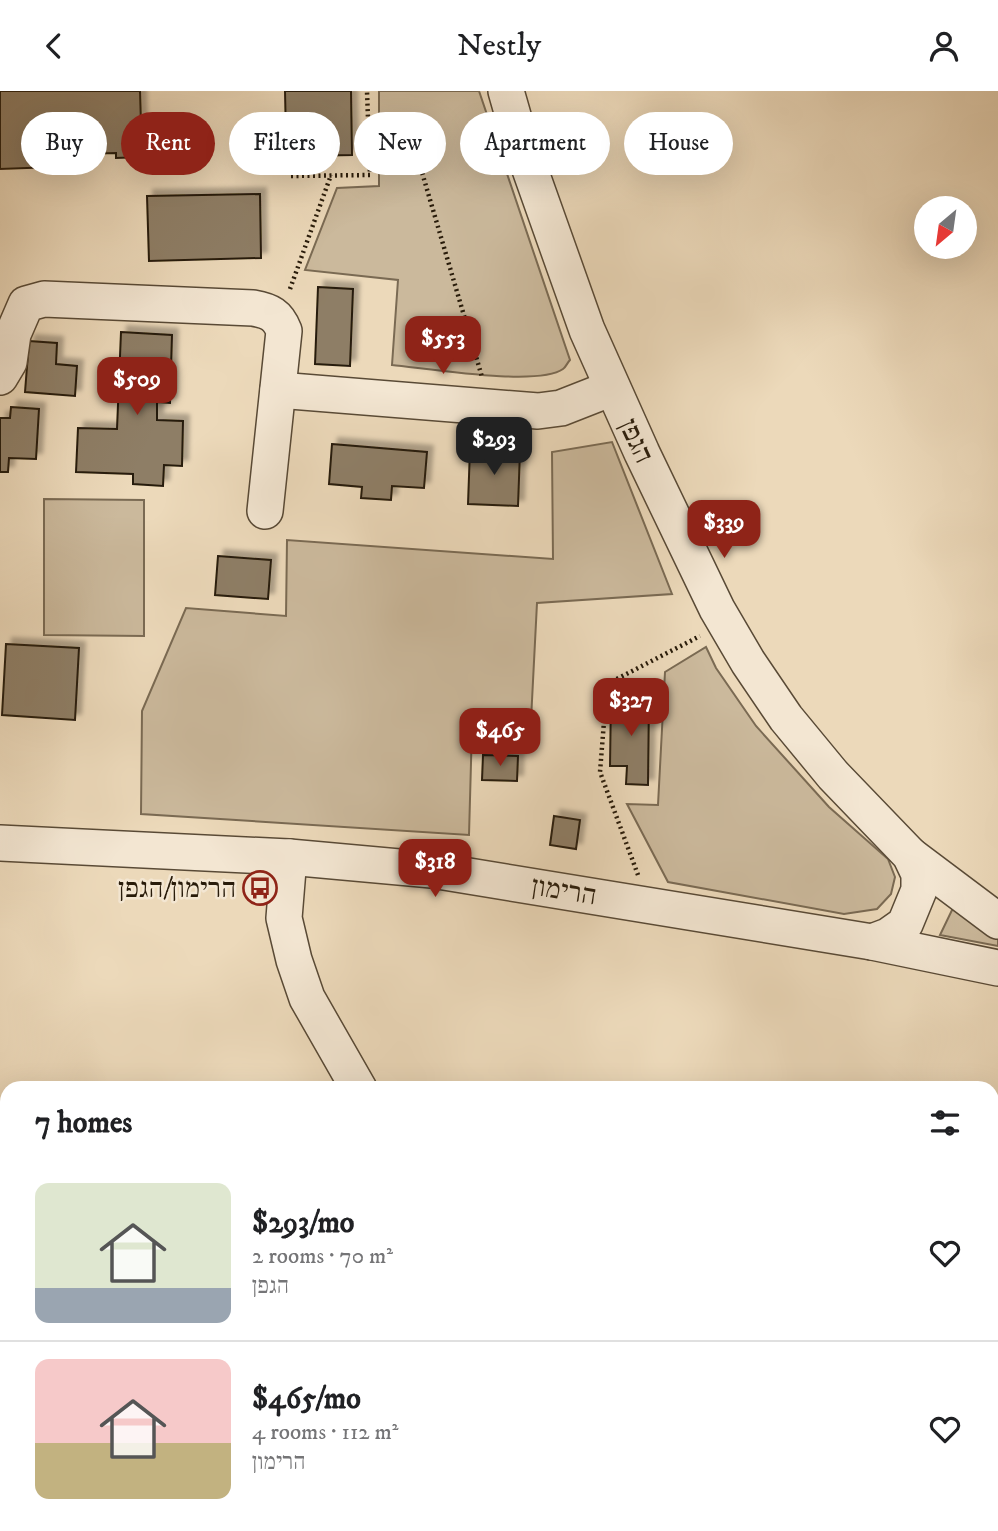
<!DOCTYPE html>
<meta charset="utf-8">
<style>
:root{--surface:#fff;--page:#f2f2f2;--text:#202124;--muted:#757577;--line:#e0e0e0;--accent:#8f2418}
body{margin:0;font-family:"IM FELL DW Pica","Frank Ruhl Libre",serif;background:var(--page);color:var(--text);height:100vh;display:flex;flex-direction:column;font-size:26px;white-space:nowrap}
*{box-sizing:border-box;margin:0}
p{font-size:23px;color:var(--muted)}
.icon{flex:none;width:38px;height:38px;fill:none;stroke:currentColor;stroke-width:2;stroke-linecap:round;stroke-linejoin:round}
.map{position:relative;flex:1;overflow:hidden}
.sheet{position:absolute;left:0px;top:990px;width:999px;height:450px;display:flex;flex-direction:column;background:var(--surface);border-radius:21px 21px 0 0;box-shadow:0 7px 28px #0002}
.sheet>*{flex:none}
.guide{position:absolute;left:21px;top:21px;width:957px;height:63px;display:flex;gap:14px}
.needle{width:46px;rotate:209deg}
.buttons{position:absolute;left:914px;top:105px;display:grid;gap:14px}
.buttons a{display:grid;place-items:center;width:63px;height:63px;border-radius:50%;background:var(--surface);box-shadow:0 7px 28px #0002;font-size:35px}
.price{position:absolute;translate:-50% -60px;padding:0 16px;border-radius:14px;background:var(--accent);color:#fff;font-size:23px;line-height:46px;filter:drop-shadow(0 2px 4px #0008)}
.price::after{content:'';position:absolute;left:50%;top:42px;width:21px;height:16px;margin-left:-10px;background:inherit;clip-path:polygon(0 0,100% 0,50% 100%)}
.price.active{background:#222;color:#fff}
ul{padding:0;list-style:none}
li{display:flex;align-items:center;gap:21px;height:175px;padding:0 35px}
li+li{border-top:2px solid var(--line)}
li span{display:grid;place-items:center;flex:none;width:196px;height:140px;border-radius:14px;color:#555}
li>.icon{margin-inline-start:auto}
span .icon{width:84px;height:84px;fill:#fffc;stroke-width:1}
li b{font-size:30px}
h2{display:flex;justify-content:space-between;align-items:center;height:84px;padding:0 35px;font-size:30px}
.chip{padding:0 24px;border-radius:32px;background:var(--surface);box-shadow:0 7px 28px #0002;font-size:24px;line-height:63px}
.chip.active{background:var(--accent);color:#fff}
header{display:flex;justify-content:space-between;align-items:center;height:91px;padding:0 35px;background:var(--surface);font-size:32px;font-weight:600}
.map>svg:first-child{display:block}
.green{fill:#cbb99c;stroke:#7a6a53;stroke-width:2}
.building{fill:#8e7e66;stroke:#281b0a;stroke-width:2;filter:url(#shadow)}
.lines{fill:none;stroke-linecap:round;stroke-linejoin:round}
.minor-casing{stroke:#594a36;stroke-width:38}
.path{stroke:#281b0a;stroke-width:4.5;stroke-dasharray:2 3.5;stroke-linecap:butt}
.minor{stroke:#f3e6d2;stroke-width:35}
.labels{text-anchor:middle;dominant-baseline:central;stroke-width:5;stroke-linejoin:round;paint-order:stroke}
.street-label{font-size:28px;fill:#281b0a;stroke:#f3e6d2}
.poi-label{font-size:28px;fill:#281b0a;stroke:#f3e6d2;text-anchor:end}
</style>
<header><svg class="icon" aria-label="back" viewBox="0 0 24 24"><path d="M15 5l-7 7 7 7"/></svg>Nestly<svg class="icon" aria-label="person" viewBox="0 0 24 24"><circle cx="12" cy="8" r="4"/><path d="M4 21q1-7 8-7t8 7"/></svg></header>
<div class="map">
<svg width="998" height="1440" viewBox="0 0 998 1440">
<defs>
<filter id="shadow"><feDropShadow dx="6" dy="-6" stdDeviation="2" flood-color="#0004"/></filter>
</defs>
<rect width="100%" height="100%" fill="#ecd9ba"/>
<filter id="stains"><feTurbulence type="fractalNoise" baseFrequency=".00286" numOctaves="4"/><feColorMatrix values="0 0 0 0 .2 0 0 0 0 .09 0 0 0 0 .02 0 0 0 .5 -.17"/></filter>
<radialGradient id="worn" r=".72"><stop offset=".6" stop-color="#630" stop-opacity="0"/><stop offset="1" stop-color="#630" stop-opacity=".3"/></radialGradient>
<!-- green -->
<g class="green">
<path d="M379 0H479L570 269C567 272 566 276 563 278 538 296 425 277 392 274L398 189 305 179 337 97 379 95Z"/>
<path d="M612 351 672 503 537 512 531 629 472 636 469 744 141 723 142 620 186 517 286 525 287 449 553 468 552 361Z"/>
<path d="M44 408 144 409V545L44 544Z"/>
<path d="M706 556 716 577 756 635 829 716 888 768 895 786 891 803 877 818 844 823 668 791 627 713 658 714 665 581Z"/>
<path d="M953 817 998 847V855L940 844Z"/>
</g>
<!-- building -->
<g class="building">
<path d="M0 0H140L142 66 116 67V62L82 63V75L0 78Z"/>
<path d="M285 0H351L352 64 304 65 303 46H286Z"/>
<path d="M260 103 261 167 149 170 147 105Z"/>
<path d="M318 196 353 198 350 275 315 273Z"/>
<path d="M121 241 172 244 170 312 157 311V329L183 330 182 375 164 374 163 395 133 393V383L76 381 78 337 117 338Z"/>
<path d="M29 250 57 252 56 273 77 275 75 305 25 301Z"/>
<path d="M11 316 39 318 36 368 9 367 8 381H0V327H10Z"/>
<path d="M332 353 427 361 424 397 392 395 391 409 361 407 362 396 329 393Z"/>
<path d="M470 358 520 360 518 415 468 413Z"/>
<path d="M218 465 271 469 268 508 215 504Z"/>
<path d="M6 553 79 557 75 629 2 624Z"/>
<path d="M611 606 649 607 648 694 626 693 627 675H610Z"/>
<path d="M483 664 518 665 517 690 482 689Z"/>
<path d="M554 725 580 729 576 758 550 754Z"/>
<path d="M152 1433H195L196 1436 189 1440H155Z"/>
<path d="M623 1433H703L691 1440H626Z"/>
</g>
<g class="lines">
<!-- minor casing -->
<g class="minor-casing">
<g id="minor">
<path d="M506 0 522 56 587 239 642 362 717 518 748 571 786 627 833 684 910 764 919 783V799L905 833 888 845 872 851"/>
<path d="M0 286 9 271 13 243 26 213 44 208 253 217C270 220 278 224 284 240L265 420"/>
<path d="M278 299 538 320 561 317 612 297"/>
<path d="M0 752 289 766 432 779 872 851 998 877"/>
<path d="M910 764 998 830"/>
<path d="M289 766 284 827 294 869 307 907 359 998"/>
<path d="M0 1352 7 1366"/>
<path d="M42 1433 45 1440"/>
<path d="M609 1433 612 1440"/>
</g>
</g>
<!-- path -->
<g class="path">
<path d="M368 34 409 37 482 286"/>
<path d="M291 85 370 84 367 0"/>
<path d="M290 198 331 84"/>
<path d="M638 784 600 681 607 593 700 545"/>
</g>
<!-- minor -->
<use href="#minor" class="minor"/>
</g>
<!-- icons -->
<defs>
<g id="bus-ring" transform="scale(1.75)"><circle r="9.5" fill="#f3e6d2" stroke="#8f2418" stroke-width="1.5"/><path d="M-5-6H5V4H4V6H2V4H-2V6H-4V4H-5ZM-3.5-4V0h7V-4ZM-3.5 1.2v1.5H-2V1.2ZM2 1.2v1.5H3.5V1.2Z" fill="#8f2418"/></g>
</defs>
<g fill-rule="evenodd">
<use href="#bus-ring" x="260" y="797"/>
</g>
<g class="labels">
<!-- street labels -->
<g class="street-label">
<text transform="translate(636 350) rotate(65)">הגפן</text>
<text transform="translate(564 800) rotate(9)">הרימון</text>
</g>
<!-- poi labels -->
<g class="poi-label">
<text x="236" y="797">הרימון/הגפן</text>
</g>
</g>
<rect width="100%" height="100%" filter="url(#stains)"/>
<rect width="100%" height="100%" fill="url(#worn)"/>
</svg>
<div class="buttons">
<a><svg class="needle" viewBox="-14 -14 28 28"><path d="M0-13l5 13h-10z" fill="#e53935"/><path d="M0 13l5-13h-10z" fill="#757577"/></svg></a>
</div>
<b class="price" style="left:443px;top:285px">$553</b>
<b class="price" style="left:137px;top:326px">$509</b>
<b class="price active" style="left:494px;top:386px">$293</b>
<b class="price" style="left:724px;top:469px">$339</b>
<b class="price" style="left:631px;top:647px">$327</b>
<b class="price" style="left:500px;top:677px">$465</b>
<b class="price" style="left:435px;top:808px">$318</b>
<div class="guide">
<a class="chip">Buy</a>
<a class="chip active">Rent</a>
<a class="chip">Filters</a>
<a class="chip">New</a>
<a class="chip">Apartment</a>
<a class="chip">House</a>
</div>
<section class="sheet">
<h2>7 homes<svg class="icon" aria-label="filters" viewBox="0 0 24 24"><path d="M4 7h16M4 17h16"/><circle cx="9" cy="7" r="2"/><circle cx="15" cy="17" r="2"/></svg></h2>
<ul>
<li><span style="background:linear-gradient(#dfe7d0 75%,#9aa5b1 0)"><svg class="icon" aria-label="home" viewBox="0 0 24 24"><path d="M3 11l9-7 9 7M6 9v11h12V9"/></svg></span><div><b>$293/mo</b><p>2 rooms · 70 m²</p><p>הגפן</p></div><svg class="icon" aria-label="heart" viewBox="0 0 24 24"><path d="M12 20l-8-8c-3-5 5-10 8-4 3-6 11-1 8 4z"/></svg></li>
<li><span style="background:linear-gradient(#f6c9c9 60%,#c2b280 0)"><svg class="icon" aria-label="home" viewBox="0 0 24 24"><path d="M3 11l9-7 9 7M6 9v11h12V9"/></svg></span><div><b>$465/mo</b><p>4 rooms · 112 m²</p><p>הרימון</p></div><svg class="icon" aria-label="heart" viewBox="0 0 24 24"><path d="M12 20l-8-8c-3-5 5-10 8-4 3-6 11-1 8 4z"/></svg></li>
</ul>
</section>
</div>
